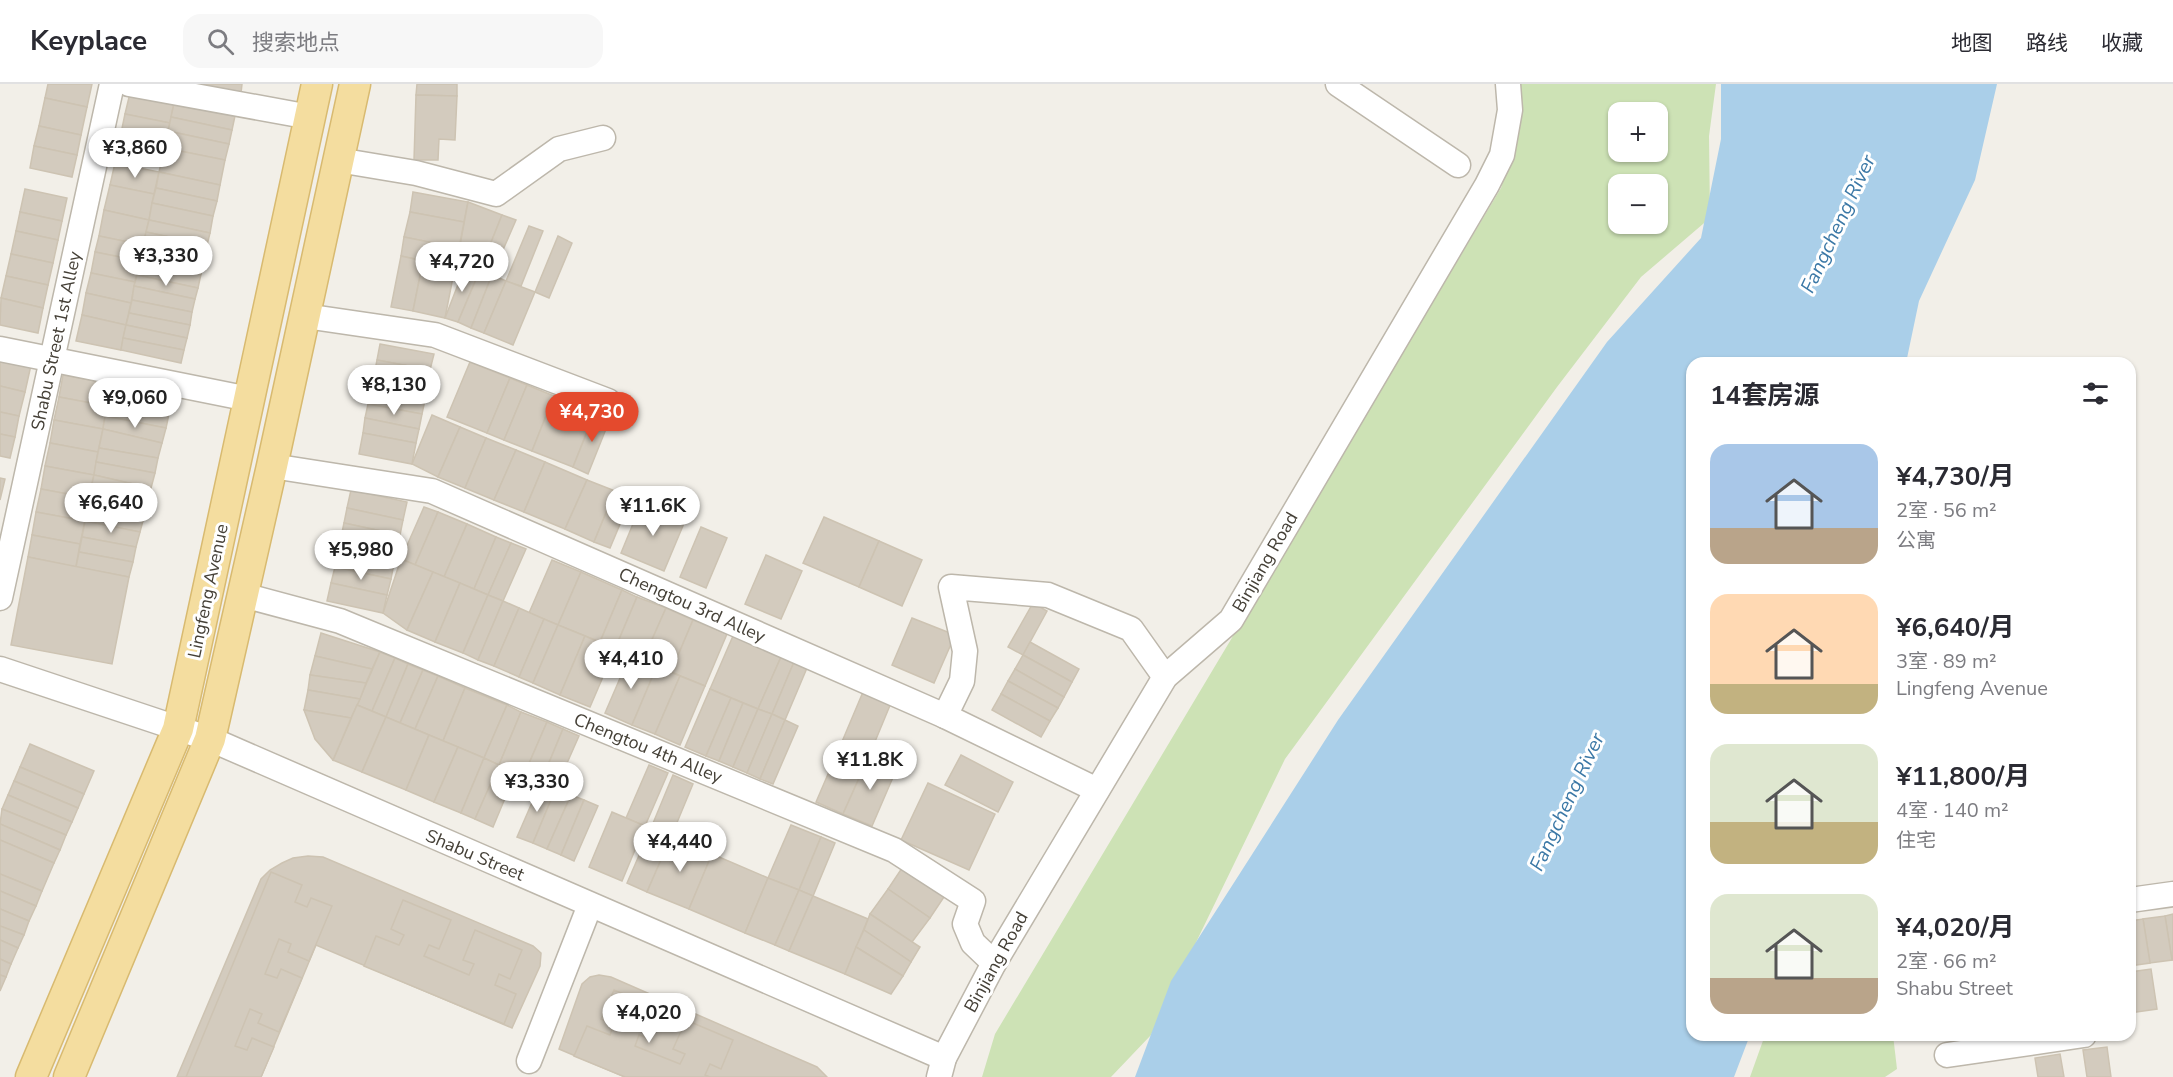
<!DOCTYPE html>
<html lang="zh">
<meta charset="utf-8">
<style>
:root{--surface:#fff;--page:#f7f7f7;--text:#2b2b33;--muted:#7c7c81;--line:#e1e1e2;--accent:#e44a2d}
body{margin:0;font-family:"Nunito Sans","Noto Sans SC",sans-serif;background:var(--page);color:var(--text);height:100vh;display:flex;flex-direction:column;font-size:22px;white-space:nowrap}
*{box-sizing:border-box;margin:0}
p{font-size:20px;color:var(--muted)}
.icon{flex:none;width:33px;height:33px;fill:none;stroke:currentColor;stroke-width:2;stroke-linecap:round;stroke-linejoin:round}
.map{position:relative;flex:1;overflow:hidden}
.drawer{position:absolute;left:1686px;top:273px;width:450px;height:684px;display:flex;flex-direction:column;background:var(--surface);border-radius:18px;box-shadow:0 2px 4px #0004}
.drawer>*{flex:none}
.tools{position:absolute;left:1608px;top:18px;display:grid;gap:12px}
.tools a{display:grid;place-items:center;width:60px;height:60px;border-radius:12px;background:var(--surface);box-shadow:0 2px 4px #0004;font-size:30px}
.price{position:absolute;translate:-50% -51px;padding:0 14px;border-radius:21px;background:#fff;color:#222;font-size:20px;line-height:39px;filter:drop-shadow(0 2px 3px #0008)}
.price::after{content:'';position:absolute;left:50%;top:36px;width:18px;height:14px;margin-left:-9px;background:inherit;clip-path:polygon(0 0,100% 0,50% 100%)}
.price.on{background:var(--accent);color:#fff}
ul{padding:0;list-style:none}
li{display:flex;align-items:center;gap:18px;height:150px;padding:0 24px}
li span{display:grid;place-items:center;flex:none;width:168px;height:120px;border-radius:18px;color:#555}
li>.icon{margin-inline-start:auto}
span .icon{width:72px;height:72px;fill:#fffc;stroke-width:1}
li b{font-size:26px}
h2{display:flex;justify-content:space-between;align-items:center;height:72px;padding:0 24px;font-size:26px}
header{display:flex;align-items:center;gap:36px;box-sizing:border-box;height:84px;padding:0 30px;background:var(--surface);border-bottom:2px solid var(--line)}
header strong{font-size:28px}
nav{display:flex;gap:33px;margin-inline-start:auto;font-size:21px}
.search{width:420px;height:54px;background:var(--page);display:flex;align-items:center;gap:15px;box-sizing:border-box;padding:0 21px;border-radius:18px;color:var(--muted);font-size:22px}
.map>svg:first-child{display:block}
.green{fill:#cde2b5;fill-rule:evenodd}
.water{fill:#aacfe9}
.building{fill:#d3cbbe;stroke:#cdc3b2;stroke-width:1.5}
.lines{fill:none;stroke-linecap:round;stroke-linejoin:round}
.minor-casing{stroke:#bdb7ab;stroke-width:27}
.major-casing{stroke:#d8ba70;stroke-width:33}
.minor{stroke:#fff;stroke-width:24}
.major{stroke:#f4dd9f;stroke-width:30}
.labels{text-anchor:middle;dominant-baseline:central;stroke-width:6;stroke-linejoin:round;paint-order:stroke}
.street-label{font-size:18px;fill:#454037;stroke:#fff}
.water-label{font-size:20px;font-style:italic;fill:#3b78a6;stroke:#fff}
</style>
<header>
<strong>Keyplace</strong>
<div class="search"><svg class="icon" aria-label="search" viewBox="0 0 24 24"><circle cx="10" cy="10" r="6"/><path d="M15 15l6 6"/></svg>搜索地点</div>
<nav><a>地图</a><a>路线</a><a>收藏</a></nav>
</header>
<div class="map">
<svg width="2173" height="993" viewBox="0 0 2173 993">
<rect width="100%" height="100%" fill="#f2efe8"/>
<!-- green -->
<g class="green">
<path d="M1517 0H1716L1709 52 1710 134 1641 193 1557 303 1285 675 1151 951 1111 993H982L995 950 1501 104 1515 58ZM1618 28H1658V68H1618ZM1618 100H1658V140H1618Z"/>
<path d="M1765 951H1893L1897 985 1885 993H1750Z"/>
</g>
<!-- water -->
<path class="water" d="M1721 0H1997L1975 96 1919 217 1906 279H1692V951H1750L1734 993H1135L1171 897 1338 636 1607 258 1701 154 1721 55Z"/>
<!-- building -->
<g class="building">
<path d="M48 0H92L87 23 45 14Z"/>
<path d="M195 0H242L241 9Z"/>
<path d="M417 0H457V12L416 11Z"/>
<path d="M131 5 175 15 170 39 125 30Z"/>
<path d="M416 11 457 12 455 56 439 55 438 76H414Z"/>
<path d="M45 14 87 23 81 51 39 42Z"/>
<path d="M175 15 236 27 232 46 171 33Z"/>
<path d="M125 30 170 39 165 64 120 54Z"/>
<path d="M171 33 232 46 229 60 168 47Z"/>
<path d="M39 42 81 51 77 71 34 62Z"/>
<path d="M168 47 229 60 225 76 165 64Z"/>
<path d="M34 62 77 71 72 93 30 84Z"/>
<path d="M165 64 225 76 220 101 159 88Z"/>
<path d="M115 79 159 88 154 110 110 101Z"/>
<path d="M159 88 220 101 217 117 156 104Z"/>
<path d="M110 101 154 110 149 136 104 126Z"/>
<path d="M156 104 217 117 213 132 152 119Z"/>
<path d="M25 105 67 114 62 137 20 128Z"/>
<path d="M413 108 468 118 464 138 410 128Z"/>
<path d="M468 118 502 131 480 186 457 177Z"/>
<path d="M152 119 213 132 210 149 149 136Z"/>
<path d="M104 126 149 136 143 161 99 152Z"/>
<path d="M20 128 62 137 58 156 16 147Z"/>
<path d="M410 128 464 138 459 164 404 153Z"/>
<path d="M502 131 516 136 492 191 480 186Z"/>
<path d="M149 136 210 149 207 161 146 148Z"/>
<path d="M529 142 543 147 521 202 506 197Z"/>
<path d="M16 147 58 156 53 179 11 170Z"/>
<path d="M146 148 207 161 204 174 143 161Z"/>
<path d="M99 152 143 161 140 177 95 168Z"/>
<path d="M558 152 572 159 549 214 535 208Z"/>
<path d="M404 153 459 164 455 183 401 172Z"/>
<path d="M143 161 204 174 201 190 140 177Z"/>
<path d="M95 168 140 177 135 198 91 189Z"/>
<path d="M11 170 53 179 48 201 6 192Z"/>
<path d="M401 172 423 177 413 227 391 223Z"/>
<path d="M140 177 201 190 198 204 137 191Z"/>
<path d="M423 177 455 183 445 234 413 227Z"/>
<path d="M466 180 480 186 458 238 445 234Z"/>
<path d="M480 186 492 191 471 244 458 238Z"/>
<path d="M91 189 135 198 131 219 86 209Z"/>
<path d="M137 191 198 204 195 215 134 202Z"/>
<path d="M492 191 506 197 484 249 471 244Z"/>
<path d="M6 192 48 201 43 224 1 214Z"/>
<path d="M506 197 535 208 513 261 484 249Z"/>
<path d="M134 202 195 215 192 228 132 216Z"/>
<path d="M86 209 131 219 126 241 82 231Z"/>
<path d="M1 214 43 224 38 249 0 241Z"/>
<path d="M132 216 192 228 190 241 129 229Z"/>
<path d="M129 229 190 241 187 254 126 241Z"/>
<path d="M82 231 126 241 121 266 76 257Z"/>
<path d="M126 241 187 254 184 266 123 254Z"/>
<path d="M123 254 184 266 181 279 121 266Z"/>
<path d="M380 260 434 270 430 286 377 276Z"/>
<path d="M0 274 31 281 25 308 0 302Z"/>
<path d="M377 276 430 286 428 301 374 291Z"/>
<path d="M470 278 510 294 487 349 447 333Z"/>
<path d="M63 291 112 300 107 322 59 313Z"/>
<path d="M374 291 428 301 425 316 371 305Z"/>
<path d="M510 294 527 301 504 356 487 349Z"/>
<path d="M112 300 173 311 166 344 105 332Z"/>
<path d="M527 301 554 312 532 367 504 356Z"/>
<path d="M0 302 25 308 19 332 0 328Z"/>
<path d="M371 305 425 316 422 330 368 320Z"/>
<path d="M554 312 595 328 573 383 532 367Z"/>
<path d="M59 313 107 322 103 345 54 336Z"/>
<path d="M368 320 422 330 419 345 365 334Z"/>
<path d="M0 328 19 332 15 353 0 350Z"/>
<path d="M595 328 610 335 588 390 573 383Z"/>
<path d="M432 331 460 343 438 393 412 380Z"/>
<path d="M105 332 166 344 162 359 103 345Z"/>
<path d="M365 334 419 345 416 359 363 349Z"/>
<path d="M54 336 103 345 98 368 50 359Z"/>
<path d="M460 343 486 354 465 404 438 393Z"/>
<path d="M103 345 162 359 158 374 99 364Z"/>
<path d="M363 349 416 359 412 380 359 370Z"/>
<path d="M0 350 15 353 10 374 0 372Z"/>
<path d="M486 354 516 366 494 416 465 404Z"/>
<path d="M50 359 98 368 94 391 45 382Z"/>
<path d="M99 364 158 374 155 389 96 378Z"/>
<path d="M516 366 545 378 524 428 494 416Z"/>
<path d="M96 378 155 389 151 404 94 391Z"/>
<path d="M545 378 587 396 565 445 524 428Z"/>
<path d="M45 382 94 391 89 414 41 405Z"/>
<path d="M94 391 151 404 147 419 90 408Z"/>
<path d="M0 394 5 395 0 416Z"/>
<path d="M587 396 615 407 594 458 565 445Z"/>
<path d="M41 405 89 414 85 437 36 428Z"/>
<path d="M351 406 407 418 403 436 347 424Z"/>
<path d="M615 407 631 414 610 464 594 458Z"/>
<path d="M90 408 147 419 144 433 88 423Z"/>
<path d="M642 418 685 437 664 487 621 469Z"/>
<path d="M88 423 144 433 140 448 85 437Z"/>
<path d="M424 423 438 428 415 481 401 475Z"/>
<path d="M347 424 403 436 400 451 344 439Z"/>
<path d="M36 428 85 437 80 460 32 451Z"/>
<path d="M438 428 467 440 444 493 415 481Z"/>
<path d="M824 433 879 457 859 503 803 479Z"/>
<path d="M85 437 140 448 136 463 82 453Z"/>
<path d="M344 439 400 451 396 469 340 458Z"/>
<path d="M467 440 496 453 474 505 444 493Z"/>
<path d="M701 443 727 454 706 504 680 493Z"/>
<path d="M32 451 80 460 76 483 28 473Z"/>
<path d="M82 453 136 463 133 478 79 468Z"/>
<path d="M496 453 511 459 488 511 474 505Z"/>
<path d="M879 457 922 476 902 522 859 503Z"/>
<path d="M340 458 396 469 391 495 335 483Z"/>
<path d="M511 459 526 465 503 517 488 511Z"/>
<path d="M79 468 133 478 129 493 76 483Z"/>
<path d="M766 471 802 487 781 535 745 520Z"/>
<path d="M28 473 129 493 112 580 11 561Z"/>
<path d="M401 475 433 488 407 546 383 529Z"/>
<path d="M552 476 581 488 558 541 529 529Z"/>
<path d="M335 483 391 495 387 511 331 499Z"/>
<path d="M433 488 460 499 435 558 407 546Z"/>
<path d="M581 488 622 506 600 558 558 541Z"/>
<path d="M331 499 387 511 383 529 327 517Z"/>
<path d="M460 499 488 511 463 569 435 558Z"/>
<path d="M622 506 637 513 615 565 600 558Z"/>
<path d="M488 511 503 517 478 576 463 569Z"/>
<path d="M637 513 666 524 643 576 615 565Z"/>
<path d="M503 517 519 524 494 582 478 576Z"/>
<path d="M1033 519 1047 527 1023 571 1008 563Z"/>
<path d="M519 524 544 535 519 593 494 582Z"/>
<path d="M666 524 693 536 671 588 643 576Z"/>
<path d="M912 534 955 551 934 599 892 581Z"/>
<path d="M544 535 558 541 533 599 519 593Z"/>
<path d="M693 536 727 550 705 602 671 588Z"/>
<path d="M558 541 585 552 560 611 533 599Z"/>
<path d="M321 549 380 568 372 585 315 572Z"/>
<path d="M585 552 615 565 590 623 560 611Z"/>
<path d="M733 552 781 573 758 625 710 605Z"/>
<path d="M1030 558 1079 585 1072 598 1023 571Z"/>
<path d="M380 568 395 574 372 627 357 621Z"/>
<path d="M630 571 657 582 632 641 605 629Z"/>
<path d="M1023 571 1072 598 1064 613 1015 585Z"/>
<path d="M315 572 372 585 366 599 310 591Z"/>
<path d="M781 573 794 578 772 630 758 625Z"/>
<path d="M395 574 408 580 386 633 372 627Z"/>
<path d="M794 578 807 584 785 636 772 630Z"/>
<path d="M408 580 423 586 400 639 386 633Z"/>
<path d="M657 582 680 592 655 650 632 641Z"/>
<path d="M1015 585 1064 613 1058 624 1008 597Z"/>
<path d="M423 586 438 592 415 645 400 639Z"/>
<path d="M310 591 366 599 360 615 308 606Z"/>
<path d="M438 592 465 604 443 657 415 645Z"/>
<path d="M680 592 705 602 680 661 655 650Z"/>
<path d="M1008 597 1058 624 1050 637 1001 610Z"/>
<path d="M465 604 507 621 484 674 443 657Z"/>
<path d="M710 605 731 614 706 672 685 663Z"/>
<path d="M308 606 360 615 351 634 304 626Z"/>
<path d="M863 608 891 619 869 672 841 660Z"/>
<path d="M1001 610 1050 637 1041 653 992 626Z"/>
<path d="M731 614 743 619 719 677 706 672Z"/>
<path d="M743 619 758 625 733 683 719 677Z"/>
<path d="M357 621 386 633 362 688 333 676Z"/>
<path d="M507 621 521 628 499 681 484 674Z"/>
<path d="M758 625 772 630 747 689 733 683Z"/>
<path d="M304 626 351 634 333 676 315 655Z"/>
<path d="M521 628 547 638 524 691 499 681Z"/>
<path d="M772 630 785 636 760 695 747 689Z"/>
<path d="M386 633 429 651 406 706 362 688Z"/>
<path d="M785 636 798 642 773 700 760 695Z"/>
<path d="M547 638 563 645 541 698 524 691Z"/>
<path d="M563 645 579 652 556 704 541 698Z"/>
<path d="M429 651 458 663 434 718 406 706Z"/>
<path d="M30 660 94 687 84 710 20 683Z"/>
<path d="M841 660 869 672 843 730 816 718Z"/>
<path d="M458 663 484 674 461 729 434 718Z"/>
<path d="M961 671 1013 698 998 728 945 701Z"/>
<path d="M869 672 897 684 872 742 843 730Z"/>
<path d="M484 674 499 681 475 735 461 729Z"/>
<path d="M499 681 516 688 493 743 475 735Z"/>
<path d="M649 681 668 689 645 742 626 734Z"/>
<path d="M20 683 84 710 78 724 14 697Z"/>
<path d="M673 691 693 700 671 753 651 744Z"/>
<path d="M14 697 78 724 72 738 8 711Z"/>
<path d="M541 698 556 704 533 759 517 753Z"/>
<path d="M928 699 995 730 969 786 901 756Z"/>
<path d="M556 704 571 711 547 765 533 759Z"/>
<path d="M8 711 72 738 66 751 2 725Z"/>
<path d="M571 711 584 716 561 771 547 765Z"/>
<path d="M584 716 598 722 574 777 561 771Z"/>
<path d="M2 725 66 751 60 766 0 740Z"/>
<path d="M612 728 645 742 622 797 589 783Z"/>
<path d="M0 740 60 766 54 779 0 756Z"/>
<path d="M791 741 821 753 799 806 768 794Z"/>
<path d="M651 744 671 753 647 808 627 799Z"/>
<path d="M671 753 712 770 689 825 647 808Z"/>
<path d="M821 753 835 759 813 812 799 806Z"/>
<path d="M0 756 54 779 42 807 0 790Z"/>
<path d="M712 770 768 794 745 849 689 825Z"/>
<path d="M308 772 323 773 533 862 541 869 540 882 512 944 316 861 261 993H177L261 795 270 786 282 779 293 774Z"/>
<path d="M902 784 944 813 930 834 888 805Z"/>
<path d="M271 788 302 801 295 818 307 823 311 814 332 822 309 877 288 868 291 860 279 855 265 890 277 894 281 885 302 894 279 948 258 939 262 930 250 925 235 962 247 966 252 954 274 963 261 993H186Z"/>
<path d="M0 790 42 807 36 822 0 807Z"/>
<path d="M768 794 799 806 775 861 745 849Z"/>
<path d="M888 805 930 834 912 858 870 830Z"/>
<path d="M799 806 813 812 789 867 775 861Z"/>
<path d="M0 807 36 822 29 837 0 825Z"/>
<path d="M813 812 868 835 845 890 789 867Z"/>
<path d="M403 816 451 836 439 865 429 861 424 872 469 891 474 880 463 876 475 846 522 866 510 895 499 890 495 901 516 910 504 940 364 882 376 852 399 861 404 851 391 845Z"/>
<path d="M0 825 29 837 24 851 0 842Z"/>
<path d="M870 830 920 863 911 878 864 846Z"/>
<path d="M2173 830V876H2172L2165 832Z"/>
<path d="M2165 832 2172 876 2150 879 2143 835Z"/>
<path d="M2143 835 2150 879 2130 882V837Z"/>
<path d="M0 842 24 851 18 864 0 856Z"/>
<path d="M864 846 911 878 903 892 856 863Z"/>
<path d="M0 856 18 864 11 880 0 875Z"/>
<path d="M856 863 903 892 891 910 845 890Z"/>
<path d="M0 875 11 880 6 893 0 891Z"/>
<path d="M2151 885 2157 925 2130 929V888Z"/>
<path d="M0 891 6 893 0 907Z"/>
<path d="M599 891 611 893 817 983 827 993H625L559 965 582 900 590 893Z"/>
<path d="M614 906 662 926 650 955 639 951 635 962 680 980 685 970 673 965 686 936 733 956 721 985 710 980 705 991 710 993H625L574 972 587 942 610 951 614 940 601 935Z"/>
<path d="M2107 963 2111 993H2087L2083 966Z"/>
<path d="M2060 970 2064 993H2038L2035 974Z"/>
</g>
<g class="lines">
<!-- minor casing -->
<g class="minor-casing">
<g id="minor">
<path d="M129 0 310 33"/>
<path d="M1338 0 1458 81"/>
<path d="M338 76 416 89 496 110 559 65 603 54"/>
<path d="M305 232 435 251 608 317"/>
<path d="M0 265 249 315"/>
<path d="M272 382 432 407 945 632 1097 706"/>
<path d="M243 511 340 537 894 766 973 817 965 840 973 859 994 879"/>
<path d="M0 514 112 0"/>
<path d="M0 585 210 655 944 974"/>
<path d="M945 632 962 597 965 567 951 503 1048 511 1131 545 1165 593"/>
<path d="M2130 816 2173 810"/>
<path d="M1947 971 2084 951"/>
<path d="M529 977 590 821"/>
<path d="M939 993 944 974 994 879 1165 593 1231 536 1487 101 1502 71 1510 26 1508 0"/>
</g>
</g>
<!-- major casing -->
<g class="major-casing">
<g id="major">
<path d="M31 993 178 645 317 0"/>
<path d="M69 993 210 655 272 382 355 0"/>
</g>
</g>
<!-- minor -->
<use href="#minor" class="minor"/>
<!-- major -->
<use href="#major" class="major"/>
</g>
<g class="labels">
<!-- street labels -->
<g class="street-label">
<text transform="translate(56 257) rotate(-78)">Shabu Street 1st Alley</text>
<text transform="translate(1265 478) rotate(-60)">Binjiang Road</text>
<text transform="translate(208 507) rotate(-78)">Lingfeng Avenue</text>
<text transform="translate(692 521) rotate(24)">Chengtou 3rd Alley</text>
<text transform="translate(648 664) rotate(22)">Chengtou 4th Alley</text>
<text transform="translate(475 771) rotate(23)">Shabu Street</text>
<text transform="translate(996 878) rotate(-61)">Binjiang Road</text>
</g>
<!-- water labels -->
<g class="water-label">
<text transform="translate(1838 140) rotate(-65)">Fangcheng River</text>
<text transform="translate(1567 718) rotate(-65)">Fangcheng River</text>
</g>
</g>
</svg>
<div class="tools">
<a>+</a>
<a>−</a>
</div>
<b class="price" style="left:135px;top:95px">¥3,860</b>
<b class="price" style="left:166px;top:203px">¥3,330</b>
<b class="price" style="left:462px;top:209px">¥4,720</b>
<b class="price" style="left:394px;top:332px">¥8,130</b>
<b class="price" style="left:135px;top:345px">¥9,060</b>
<b class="price on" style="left:592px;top:359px">¥4,730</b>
<b class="price" style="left:111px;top:450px">¥6,640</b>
<b class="price" style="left:653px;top:453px">¥11.6K</b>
<b class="price" style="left:361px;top:497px">¥5,980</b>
<b class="price" style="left:631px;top:606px">¥4,410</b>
<b class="price" style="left:870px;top:707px">¥11.8K</b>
<b class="price" style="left:537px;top:729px">¥3,330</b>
<b class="price" style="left:680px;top:789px">¥4,440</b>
<b class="price" style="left:649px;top:960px">¥4,020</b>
<section class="drawer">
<h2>14套房源<svg class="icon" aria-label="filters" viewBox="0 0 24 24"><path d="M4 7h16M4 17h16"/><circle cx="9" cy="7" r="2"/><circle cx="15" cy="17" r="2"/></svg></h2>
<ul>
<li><span style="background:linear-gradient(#a9c7e8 70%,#b9a48a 0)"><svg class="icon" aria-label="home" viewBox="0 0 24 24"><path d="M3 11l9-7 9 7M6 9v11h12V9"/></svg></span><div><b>¥4,730/月</b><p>2室 · 56 m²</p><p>公寓</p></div></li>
<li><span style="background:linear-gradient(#ffd9b3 75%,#c2b280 0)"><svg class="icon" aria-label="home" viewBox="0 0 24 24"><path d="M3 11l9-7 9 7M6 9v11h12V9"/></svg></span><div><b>¥6,640/月</b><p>3室 · 89 m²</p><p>Lingfeng Avenue</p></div></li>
<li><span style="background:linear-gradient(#dfe7d0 65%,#c2b280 0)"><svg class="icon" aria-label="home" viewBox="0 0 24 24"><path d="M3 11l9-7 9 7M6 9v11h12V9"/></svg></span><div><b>¥11,800/月</b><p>4室 · 140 m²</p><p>住宅</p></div></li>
<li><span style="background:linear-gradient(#dfe7d0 70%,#b9a48a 0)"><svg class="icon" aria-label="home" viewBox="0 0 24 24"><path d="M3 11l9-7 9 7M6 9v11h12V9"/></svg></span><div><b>¥4,020/月</b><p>2室 · 66 m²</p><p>Shabu Street</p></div></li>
</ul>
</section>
</div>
